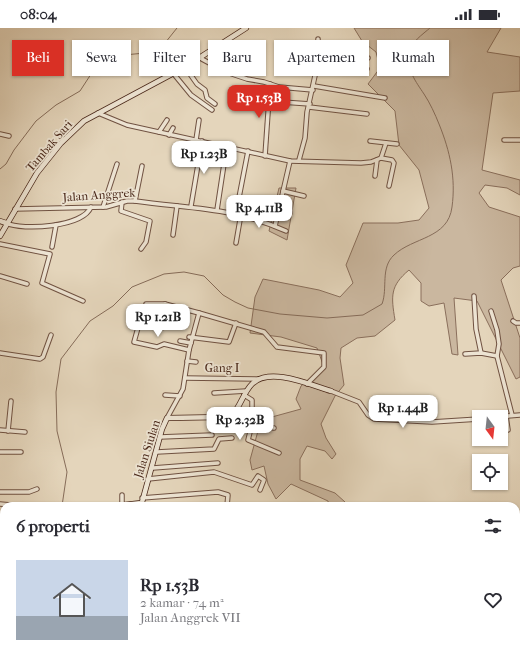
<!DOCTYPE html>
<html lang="id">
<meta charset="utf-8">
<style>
:root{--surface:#fff;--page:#f7f7f7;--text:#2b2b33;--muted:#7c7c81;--accent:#d93025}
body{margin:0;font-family:"IM FELL French Canon",serif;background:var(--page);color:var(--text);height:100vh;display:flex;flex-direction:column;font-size:15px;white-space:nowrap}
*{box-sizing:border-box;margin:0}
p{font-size:13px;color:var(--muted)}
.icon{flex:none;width:22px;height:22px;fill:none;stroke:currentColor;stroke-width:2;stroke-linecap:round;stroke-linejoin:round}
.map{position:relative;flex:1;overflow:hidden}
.drawer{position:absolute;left:0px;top:474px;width:520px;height:156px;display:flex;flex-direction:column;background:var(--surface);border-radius:12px 12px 0 0;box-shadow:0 1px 3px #0004}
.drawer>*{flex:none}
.guide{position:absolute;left:12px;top:12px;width:496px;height:36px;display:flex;gap:8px}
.needle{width:26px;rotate:165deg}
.tools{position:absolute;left:472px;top:382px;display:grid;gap:8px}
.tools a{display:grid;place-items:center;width:36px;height:36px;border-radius:0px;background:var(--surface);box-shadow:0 1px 3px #0004;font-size:20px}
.price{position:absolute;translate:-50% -34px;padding:0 9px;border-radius:8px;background:#fff;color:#222;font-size:13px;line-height:26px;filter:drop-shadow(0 1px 2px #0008)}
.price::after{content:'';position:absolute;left:50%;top:24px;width:12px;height:9px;margin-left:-6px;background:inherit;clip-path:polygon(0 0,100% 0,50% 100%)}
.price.on{background:var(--accent);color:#fff}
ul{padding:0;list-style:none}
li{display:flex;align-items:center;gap:12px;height:100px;padding:0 16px}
li span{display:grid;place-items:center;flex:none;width:112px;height:80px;border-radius:0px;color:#555}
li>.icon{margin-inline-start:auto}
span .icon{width:48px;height:48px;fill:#fffc;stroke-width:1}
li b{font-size:17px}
h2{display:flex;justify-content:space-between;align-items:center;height:48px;padding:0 16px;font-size:17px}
.tag{padding:0 14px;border-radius:0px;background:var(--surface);box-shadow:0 1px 3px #0004;font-size:14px;line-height:36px}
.tag.on{background:var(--accent);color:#fff}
.status{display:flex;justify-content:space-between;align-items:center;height:28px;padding:0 20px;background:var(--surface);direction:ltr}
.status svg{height:11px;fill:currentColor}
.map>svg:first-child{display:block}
.green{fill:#cab79f;stroke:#8a6f5c}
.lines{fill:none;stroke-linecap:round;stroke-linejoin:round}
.stream{stroke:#866c59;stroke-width:1}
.street-casing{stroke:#705242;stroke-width:5.5}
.secondary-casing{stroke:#492719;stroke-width:6}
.street{stroke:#ede4d3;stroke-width:3.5}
.secondary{stroke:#ede4d3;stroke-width:4.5}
.labels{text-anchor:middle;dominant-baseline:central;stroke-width:3.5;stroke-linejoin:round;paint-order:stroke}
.street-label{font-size:12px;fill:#492719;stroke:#ede4d3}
</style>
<div class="status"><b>08:04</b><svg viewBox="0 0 49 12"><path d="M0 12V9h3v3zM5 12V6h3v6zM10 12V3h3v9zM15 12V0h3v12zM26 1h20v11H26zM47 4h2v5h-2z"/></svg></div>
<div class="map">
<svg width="520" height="630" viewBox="0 0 520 630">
<rect width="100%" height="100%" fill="#e4d5bb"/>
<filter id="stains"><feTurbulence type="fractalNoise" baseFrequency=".005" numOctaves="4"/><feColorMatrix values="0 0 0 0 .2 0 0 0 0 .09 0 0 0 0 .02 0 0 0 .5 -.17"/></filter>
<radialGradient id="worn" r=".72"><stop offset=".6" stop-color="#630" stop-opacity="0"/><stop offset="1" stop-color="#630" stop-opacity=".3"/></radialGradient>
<!-- green -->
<g class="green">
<path d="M354 0H501L487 24 520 29V63L493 65 482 142 520 152V167L507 160 485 157 479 165 489 179 520 189V238L513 240 501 252 520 310V349L516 351 477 273 454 270 458 327 452 326 444 275 429 278 421 273V255L409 242C390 258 391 268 395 292L375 308 357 310 341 320 340 330 344 357 335 368 321 396 326 410 336 426 332 431 325 423 307 418 300 431V452L335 465 345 474 343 478H329L328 473 291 456 276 471 268 456 264 438 252 442 250 432 261 392 301 381 296 371 301 358 324 339 317 320 281 309 250 305 255 269 263 251 319 262 340 269 353 255 346 237 363 195H398L419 192 429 180 419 142 399 117 395 83 368 56 380 40 376 24 362 13Z"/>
<path d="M279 160H296L287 212 269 203Z"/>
</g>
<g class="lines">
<!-- stream -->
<g class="stream">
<path d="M0 141 6 136 14 122 36 93 56 77 80 63 93 43 109 37 124 27 145 25 157 20 165 15 177 0"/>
<path d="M62 478 67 444 57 403 56 364 61 331 90 293 113 278 132 259 164 246 184 244 204 248 223 267 235 274 248 280 280 286 327 290 363 287 382 276C388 260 380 240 394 227 413 209 448 211 452 179 456 150 450 123 439 96 435 86 430 75 424 66 416 54 406 41 409 25 410 15 423 6 430 0"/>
<path d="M56 630V626"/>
</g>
<!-- street casing -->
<g class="street-casing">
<g id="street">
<path d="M225 14 236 23 258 31"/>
<path d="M319 25H334L368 30"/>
<path d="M200 30 226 44 247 51 264 54 279 59 313 62"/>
<path d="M318 37H327L330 35 367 41"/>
<path d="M185 39 197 56 205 62 207 70 215 76"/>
<path d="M173 45 191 67 212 82"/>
<path d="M314 58 385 70"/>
<path d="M268 73 310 76"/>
<path d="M309 79 367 86"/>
<path d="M98 85 127 97 290 133 361 135 371 134 381 130 386 115"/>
<path d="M159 104 167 92"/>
<path d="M0 106 9 108"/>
<path d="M169 107 173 100"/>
<path d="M196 112 199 92"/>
<path d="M504 112H520"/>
<path d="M370 113 397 116"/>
<path d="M265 128 270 56"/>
<path d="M381 130 392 132 394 135 389 158"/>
<path d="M299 132 305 110 307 84 318 34V11"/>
<path d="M375 148 377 132"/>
<path d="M283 163 304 168"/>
<path d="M135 173 142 138"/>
<path d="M122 174 121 183 150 193 146 214 141 221"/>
<path d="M191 178 202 113"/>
<path d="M103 179 117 136"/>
<path d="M15 181 106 179 127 173H135C190 181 233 179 286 203"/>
<path d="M217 182 224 136"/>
<path d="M279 183 290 185"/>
<path d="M236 185 248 123"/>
<path d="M6 195C23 203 83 199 91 179"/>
<path d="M275 198 290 133"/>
<path d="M173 207 177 178"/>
<path d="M236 215 241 186"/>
<path d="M0 216 50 226 42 255 83 273"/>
<path d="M52 219 56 197"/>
<path d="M0 248 27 256"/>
<path d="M474 268 476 301 481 325"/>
<path d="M146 276H165L199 285"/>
<path d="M491 283 497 302 499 316 497 328 512 387"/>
<path d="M141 289 134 314 157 319 164 316 189 322"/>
<path d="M513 293 516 295H520"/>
<path d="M162 300 165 276"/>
<path d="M189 309 229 314 236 295"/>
<path d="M180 313 191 315"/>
<path d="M0 325 40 331 43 329 51 307"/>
<path d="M465 326 481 325 497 328"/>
<path d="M187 333 196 334"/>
<path d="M185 350 259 351"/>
<path d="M331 363 359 374 368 387 374 391 432 394 479 391"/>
<path d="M214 365 246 363"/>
<path d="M165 367 180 368"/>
<path d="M244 367 252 372V396L248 412 279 425"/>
<path d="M506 388 508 402"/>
<path d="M497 389 520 387"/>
<path d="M167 390 183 361 189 322 199 285 264 304 277 319 324 325V339L307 356"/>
<path d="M251 398 274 400"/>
<path d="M0 402 25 404"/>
<path d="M8 403 11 373"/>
<path d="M160 409 212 407"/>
<path d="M0 424H21"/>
<path d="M157 424 214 421 219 411 232 410"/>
<path d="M153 440 218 435"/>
<path d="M148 451 214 444 252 457 258 448 264 452 260 462"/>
<path d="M0 464H29L37 461"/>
<path d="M122 467V476"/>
<path d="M142 470 218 464 228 467 227 478"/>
<path d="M0 476 22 478"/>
<path d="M0 499 4 500"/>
<path d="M0 530 3 532 1 558"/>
<path d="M195 630V626"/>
<path d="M211 630V626"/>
</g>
</g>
<!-- secondary casing -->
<g class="secondary-casing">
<g id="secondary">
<path d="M0 193 6 195"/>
<path d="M0 208 37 145 61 115 84 93 185 39 246 0"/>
<path d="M115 478 141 475"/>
<path d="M141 478 162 401 167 390 225 389 232 387C241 378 243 365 252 356 269 338 311 357 331 363"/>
<path d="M136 626 137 630"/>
</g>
</g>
<!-- street -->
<use href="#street" class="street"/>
<!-- secondary -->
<use href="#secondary" class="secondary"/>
</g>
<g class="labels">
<!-- street labels -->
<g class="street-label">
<text transform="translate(49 118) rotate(-49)">Tambak Sari</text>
<text transform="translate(99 167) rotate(-4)">Jalan Anggrek</text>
<text x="222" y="340">Gang I</text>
<text transform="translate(147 421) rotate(-72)">Jalan Siulan</text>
</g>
</g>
<rect width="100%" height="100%" filter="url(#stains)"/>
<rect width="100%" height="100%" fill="url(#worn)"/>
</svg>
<div class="tools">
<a><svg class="needle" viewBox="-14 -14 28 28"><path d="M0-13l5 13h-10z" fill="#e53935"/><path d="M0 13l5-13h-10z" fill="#7c7c81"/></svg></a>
<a><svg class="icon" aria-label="locate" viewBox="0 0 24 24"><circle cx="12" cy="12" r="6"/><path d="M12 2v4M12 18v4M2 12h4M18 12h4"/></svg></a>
</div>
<b class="price on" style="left:259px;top:91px">Rp 1.53B</b>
<b class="price" style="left:204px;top:147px">Rp 1.23B</b>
<b class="price" style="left:259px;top:201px">Rp 4.11B</b>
<b class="price" style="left:158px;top:310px">Rp 1.21B</b>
<b class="price" style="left:403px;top:401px">Rp 1.44B</b>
<b class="price" style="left:240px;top:413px">Rp 2.32B</b>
<div class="guide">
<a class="tag on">Beli</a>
<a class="tag">Sewa</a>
<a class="tag">Filter</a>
<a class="tag">Baru</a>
<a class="tag">Apartemen</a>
<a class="tag">Rumah</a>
</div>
<section class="drawer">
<h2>6 properti<svg class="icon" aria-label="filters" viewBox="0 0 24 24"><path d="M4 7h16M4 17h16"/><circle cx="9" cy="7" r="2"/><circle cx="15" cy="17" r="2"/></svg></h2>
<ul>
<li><span style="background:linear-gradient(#c9d6e8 70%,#9aa5b1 0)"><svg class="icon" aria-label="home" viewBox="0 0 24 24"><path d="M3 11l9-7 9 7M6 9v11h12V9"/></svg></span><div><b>Rp 1.53B</b><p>2 kamar · 74 m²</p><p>Jalan Anggrek VII</p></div><svg class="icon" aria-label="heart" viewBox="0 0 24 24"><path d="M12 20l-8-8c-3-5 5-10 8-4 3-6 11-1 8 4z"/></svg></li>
</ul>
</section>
</div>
